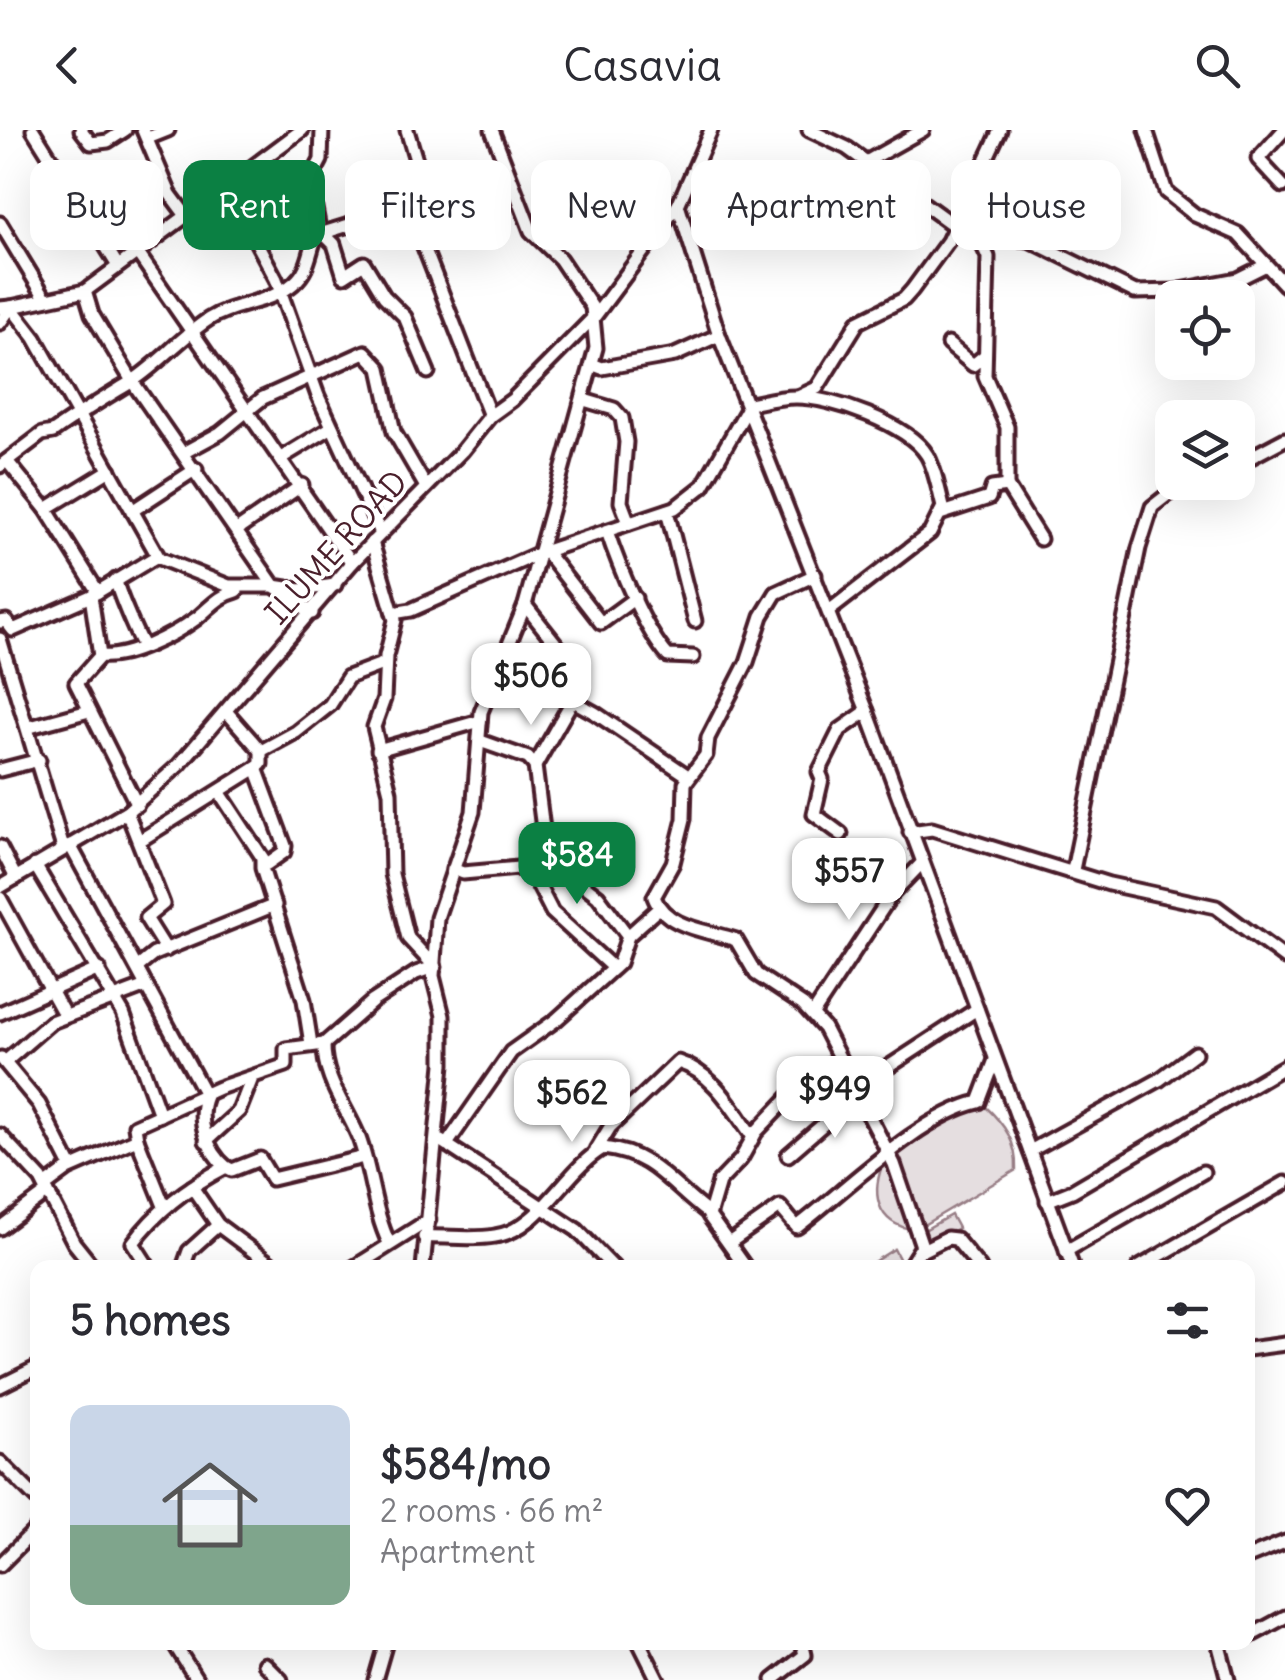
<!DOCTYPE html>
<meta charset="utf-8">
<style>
:root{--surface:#fff;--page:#f2f2f3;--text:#2b2b33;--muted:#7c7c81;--line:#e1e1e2;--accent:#0b8043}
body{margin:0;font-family:Delius,sans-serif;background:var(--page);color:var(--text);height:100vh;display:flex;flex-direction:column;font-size:38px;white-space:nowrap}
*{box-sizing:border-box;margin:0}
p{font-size:32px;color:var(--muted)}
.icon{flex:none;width:55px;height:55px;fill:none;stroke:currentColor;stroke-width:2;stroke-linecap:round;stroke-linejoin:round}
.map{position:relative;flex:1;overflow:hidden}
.drawer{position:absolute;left:30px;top:1130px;width:1225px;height:390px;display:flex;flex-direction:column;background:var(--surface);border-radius:20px;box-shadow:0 10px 40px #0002}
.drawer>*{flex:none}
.top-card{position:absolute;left:30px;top:30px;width:1225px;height:90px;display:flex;gap:20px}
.buttons{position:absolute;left:1155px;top:150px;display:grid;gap:20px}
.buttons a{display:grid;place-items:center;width:100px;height:100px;border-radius:20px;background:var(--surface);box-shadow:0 10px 40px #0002;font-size:50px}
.price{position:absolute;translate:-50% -85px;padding:0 22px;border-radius:20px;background:#fff;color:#222;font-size:32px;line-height:65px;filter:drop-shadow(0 2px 5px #0008)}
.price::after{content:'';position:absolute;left:50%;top:60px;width:30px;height:22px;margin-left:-15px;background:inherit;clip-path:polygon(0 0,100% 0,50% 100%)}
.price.active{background:var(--accent);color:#fff}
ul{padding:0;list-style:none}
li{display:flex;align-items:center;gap:30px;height:250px;padding:0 40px}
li+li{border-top:2px solid var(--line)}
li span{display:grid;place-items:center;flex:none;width:280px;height:200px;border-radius:20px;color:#555}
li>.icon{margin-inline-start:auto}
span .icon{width:120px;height:120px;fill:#fffc;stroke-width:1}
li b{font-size:42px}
h2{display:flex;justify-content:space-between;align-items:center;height:120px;padding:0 40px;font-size:42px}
.pill{padding:0 35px;border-radius:20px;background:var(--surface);box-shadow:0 10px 40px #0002;font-size:35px;line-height:90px}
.pill.active{background:var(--accent);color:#fff}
header{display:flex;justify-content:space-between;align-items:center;height:130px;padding:0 40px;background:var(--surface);font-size:45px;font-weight:600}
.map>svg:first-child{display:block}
.green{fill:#e5dee0;stroke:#987e86;stroke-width:2.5}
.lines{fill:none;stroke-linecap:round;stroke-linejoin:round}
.minor-casing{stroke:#4a1f2b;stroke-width:19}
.minor{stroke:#fff;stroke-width:11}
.labels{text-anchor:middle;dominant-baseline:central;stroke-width:8;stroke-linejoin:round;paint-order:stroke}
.street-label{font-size:32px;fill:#4a1f2b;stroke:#fff}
</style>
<header><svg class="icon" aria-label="back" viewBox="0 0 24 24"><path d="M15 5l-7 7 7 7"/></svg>Casavia<svg class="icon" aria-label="search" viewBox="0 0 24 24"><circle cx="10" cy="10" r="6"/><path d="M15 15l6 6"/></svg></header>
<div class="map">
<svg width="1285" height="1550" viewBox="0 0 1285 1550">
<rect width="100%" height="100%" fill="#fff"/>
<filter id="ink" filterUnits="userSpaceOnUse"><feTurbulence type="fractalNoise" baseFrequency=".01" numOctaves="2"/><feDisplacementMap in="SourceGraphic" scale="20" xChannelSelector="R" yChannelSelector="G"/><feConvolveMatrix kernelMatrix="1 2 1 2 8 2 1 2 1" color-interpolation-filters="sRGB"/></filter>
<g filter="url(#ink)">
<!-- green -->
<g class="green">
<path d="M975 976H985C1005 995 1017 1012 1016 1040L915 1100C875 1094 870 1062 885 1029Z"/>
<path d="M951 1085 958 1098 928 1115 921 1102Z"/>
<path d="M894 1119 904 1138H864Z"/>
</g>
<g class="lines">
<!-- minor casing -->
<g class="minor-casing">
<g id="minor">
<path d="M33 0 118 136"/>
<path d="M81 0 91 13 108 11 125 0"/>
<path d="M143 0 170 64 187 87"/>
<path d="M322 0 321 30 310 51 319 99 334 114 344 146 364 133 384 166 405 187 428 242"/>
<path d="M407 0 419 40 422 112 490 286"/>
<path d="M809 0 847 18 953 95 978 105 1029 110 1135 162 1175 161 1238 149 1266 135"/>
<path d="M1146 0 1166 62 1195 85 1238 104 1285 155"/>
<path d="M148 8 168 0"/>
<path d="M866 32 923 0"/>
<path d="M1283 56 1258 29 1284 0"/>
<path d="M227 57 276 149 318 266 381 403"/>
<path d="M678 75 719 205 867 581 1073 1138"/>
<path d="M0 93 46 169"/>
<path d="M323 103 394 81 420 66"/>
<path d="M978 105 988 127 985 246 1007 297V356L1040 409"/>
<path d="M139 125 352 433"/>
<path d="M85 161 92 184 132 251 274 456 300 460 335 455"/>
<path d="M0 178 11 177 35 208 159 428 229 456H274L312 483"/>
<path d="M0 193 11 177 85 161 302 0"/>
<path d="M948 214 973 235 984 226"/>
<path d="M594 235 602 238 675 225 719 205"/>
<path d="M800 266 817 258 858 192 904 169 912 160 948 111 1000 0"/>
<path d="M584 270 614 279 622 288 626 312 621 372 629 393"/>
<path d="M183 323 220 303 263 268 365 222 380 238 394 302 426 357"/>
<path d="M281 328 332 297"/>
<path d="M7 331 46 379 98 462"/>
<path d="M1238 334 1285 309"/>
<path d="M0 336 42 304 53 302C78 284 105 268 131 252 159 234 181 207 209 189 236 172 270 174 294 153 311 139 309 118 319 99"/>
<path d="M46 379 110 340"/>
<path d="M132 381 196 339"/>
<path d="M667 381 695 491"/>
<path d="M943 383 989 368 992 358 1007 356"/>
<path d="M237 400 302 355"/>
<path d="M607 401C618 434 645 501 668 526L693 527"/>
<path d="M372 412 395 490 386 526 384 569 374 597 390 662 392 744 408 808 435 837"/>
<path d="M546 422 601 493 635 468"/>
<path d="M815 445 776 463 762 486 747 532 708 608 706 625 685 653 684 689 673 733 654 767C666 799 708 800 736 810L756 844 803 875 824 898 894 1034 922 1116 908 1138"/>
<path d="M116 450C117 460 137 506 143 516"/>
<path d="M91 466 100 526"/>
<path d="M525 475 567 528 546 556"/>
<path d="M393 483 411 480 540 423 675 378 703 356 750 274C765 271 780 267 796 267 831 267 908 294 927 325 935 338 939 362 943 377L930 403 829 481"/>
<path d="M0 492 6 491 13 500 91 466 157 426"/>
<path d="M0 509 63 718"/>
<path d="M503 532 595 583 688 646"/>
<path d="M571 573 535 636 544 707 567 742 598 766 628 806"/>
<path d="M226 581 261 621V634L256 638 285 716 284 722 267 734 262 728V738L304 870 311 914"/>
<path d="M30 597 89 581"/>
<path d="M480 611 528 628 535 636"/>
<path d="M378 620 480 591"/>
<path d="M261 621 296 602 330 575 348 547 385 533"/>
<path d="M0 640 39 630"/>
<path d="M220 663 264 730"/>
<path d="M137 675 76 553 100 526C128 529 174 505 197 488 211 477 218 466 237 461"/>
<path d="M127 682 163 774 146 788 166 820"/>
<path d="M910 702 932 699 1109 754 1216 777 1285 828"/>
<path d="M841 704 814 684 822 649 819 642 840 600 867 581"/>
<path d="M139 711 256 638"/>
<path d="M70 715 206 966C196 989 207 1021 226 1037 189 1056 157 1080 133 1113L149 1138"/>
<path d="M0 717 16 748"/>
<path d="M35 735 123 883 160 985"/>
<path d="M453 739 463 743 529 737 552 782 613 838"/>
<path d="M1073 740 1139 418 1152 377 1184 352"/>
<path d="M576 748 601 715"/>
<path d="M0 757 127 682 179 635 352 433 462 321 490 286 512 270 595 186 678 75 711 0"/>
<path d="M0 768 65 886"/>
<path d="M138 837 154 824 275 775"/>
<path d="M0 883 99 839"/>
<path d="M813 884 892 764 922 733"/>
<path d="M324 914C323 949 347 978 359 1008 372 1043 373 1079 389 1113"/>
<path d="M1 928 39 974 71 1037"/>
<path d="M5 932 51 892 146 856"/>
<path d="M853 960 977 879"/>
<path d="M0 1005 41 1049 74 1113 94 1138"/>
<path d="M137 1009 164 1076"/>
<path d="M206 1011 239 981 252 948"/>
<path d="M441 1011 577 1100 614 1138"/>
<path d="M447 1014 511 922 556 890 619 833 628 806 659 778"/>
<path d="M596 1020 610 997 678 932C714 943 732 978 753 1007"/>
<path d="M1030 1021 1159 950 1195 923"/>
<path d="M788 1025 856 966"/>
<path d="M226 1037 232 1040 260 1029 272 1049 364 1027"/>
<path d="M45 1056 68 1039 137 1009 135 996 219 958 286 935V919L324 914 373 871 416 843 431 838"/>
<path d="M192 1057 218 1095 276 1138"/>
<path d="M1047 1071 1072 1061 1285 936"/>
<path d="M0 1098 48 1062"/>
<path d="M424 1107C447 1106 473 1110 495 1106 540 1100 565 1040 603 1018 653 1023 671 1056 708 1083"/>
<path d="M729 1113 780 1077 797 1097C846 1060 920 985 979 972L995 930"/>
<path d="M921 1121 947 1108 956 1109 980 1138"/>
<path d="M1066 1121 1203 1042"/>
<path d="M183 1138 189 1121 218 1095"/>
<path d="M353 1138 429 1090"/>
<path d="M423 1138 443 934V886L433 846 437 788 473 682 481 582 525 475 596 218 592 177 560 129 531 101 492 0"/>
<path d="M746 1138 709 1086 719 1052 741 1029 756 1002 795 961 838 928"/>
<path d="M1138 1138 1285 1053"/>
<path d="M1248 1219 1285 1214"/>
<path d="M0 1256 38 1237"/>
<path d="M0 1332 38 1370"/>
<path d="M1248 1427 1285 1412"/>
<path d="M0 1435 38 1397"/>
<path d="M1248 1507 1285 1487"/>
<path d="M173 1512 197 1550"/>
<path d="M639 1512 658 1550"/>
<path d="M1218 1512 1228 1550"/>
<path d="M265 1534 281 1550"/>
<path d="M375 1550 386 1512"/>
<path d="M773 1550 805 1525 802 1512"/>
</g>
</g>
<!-- minor -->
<use href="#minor" class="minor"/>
</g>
</g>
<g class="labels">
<!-- street labels -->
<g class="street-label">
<text transform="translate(336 417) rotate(-48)">ILUME ROAD</text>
</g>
</g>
</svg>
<div class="buttons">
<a><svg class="icon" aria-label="locate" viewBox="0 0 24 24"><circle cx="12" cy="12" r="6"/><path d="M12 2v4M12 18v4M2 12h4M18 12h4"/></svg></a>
<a><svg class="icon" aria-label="layers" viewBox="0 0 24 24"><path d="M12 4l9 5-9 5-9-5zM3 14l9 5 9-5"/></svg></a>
</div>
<b class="price" style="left:531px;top:598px">$506</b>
<b class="price active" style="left:577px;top:777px">$584</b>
<b class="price" style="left:849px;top:793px">$557</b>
<b class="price" style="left:835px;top:1011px">$949</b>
<b class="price" style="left:572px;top:1015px">$562</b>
<div class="top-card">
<a class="pill">Buy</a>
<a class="pill active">Rent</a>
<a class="pill">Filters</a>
<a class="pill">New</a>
<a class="pill">Apartment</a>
<a class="pill">House</a>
</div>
<section class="drawer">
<h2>5 homes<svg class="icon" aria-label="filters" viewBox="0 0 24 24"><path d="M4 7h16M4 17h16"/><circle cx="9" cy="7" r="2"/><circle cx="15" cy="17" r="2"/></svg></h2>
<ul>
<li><span style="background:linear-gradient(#c9d6e8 60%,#7fa58c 0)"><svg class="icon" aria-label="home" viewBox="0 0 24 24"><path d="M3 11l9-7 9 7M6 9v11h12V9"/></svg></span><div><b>$584/mo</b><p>2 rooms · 66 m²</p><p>Apartment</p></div><svg class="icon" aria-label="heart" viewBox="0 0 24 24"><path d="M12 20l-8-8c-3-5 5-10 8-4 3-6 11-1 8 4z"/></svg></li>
</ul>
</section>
</div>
